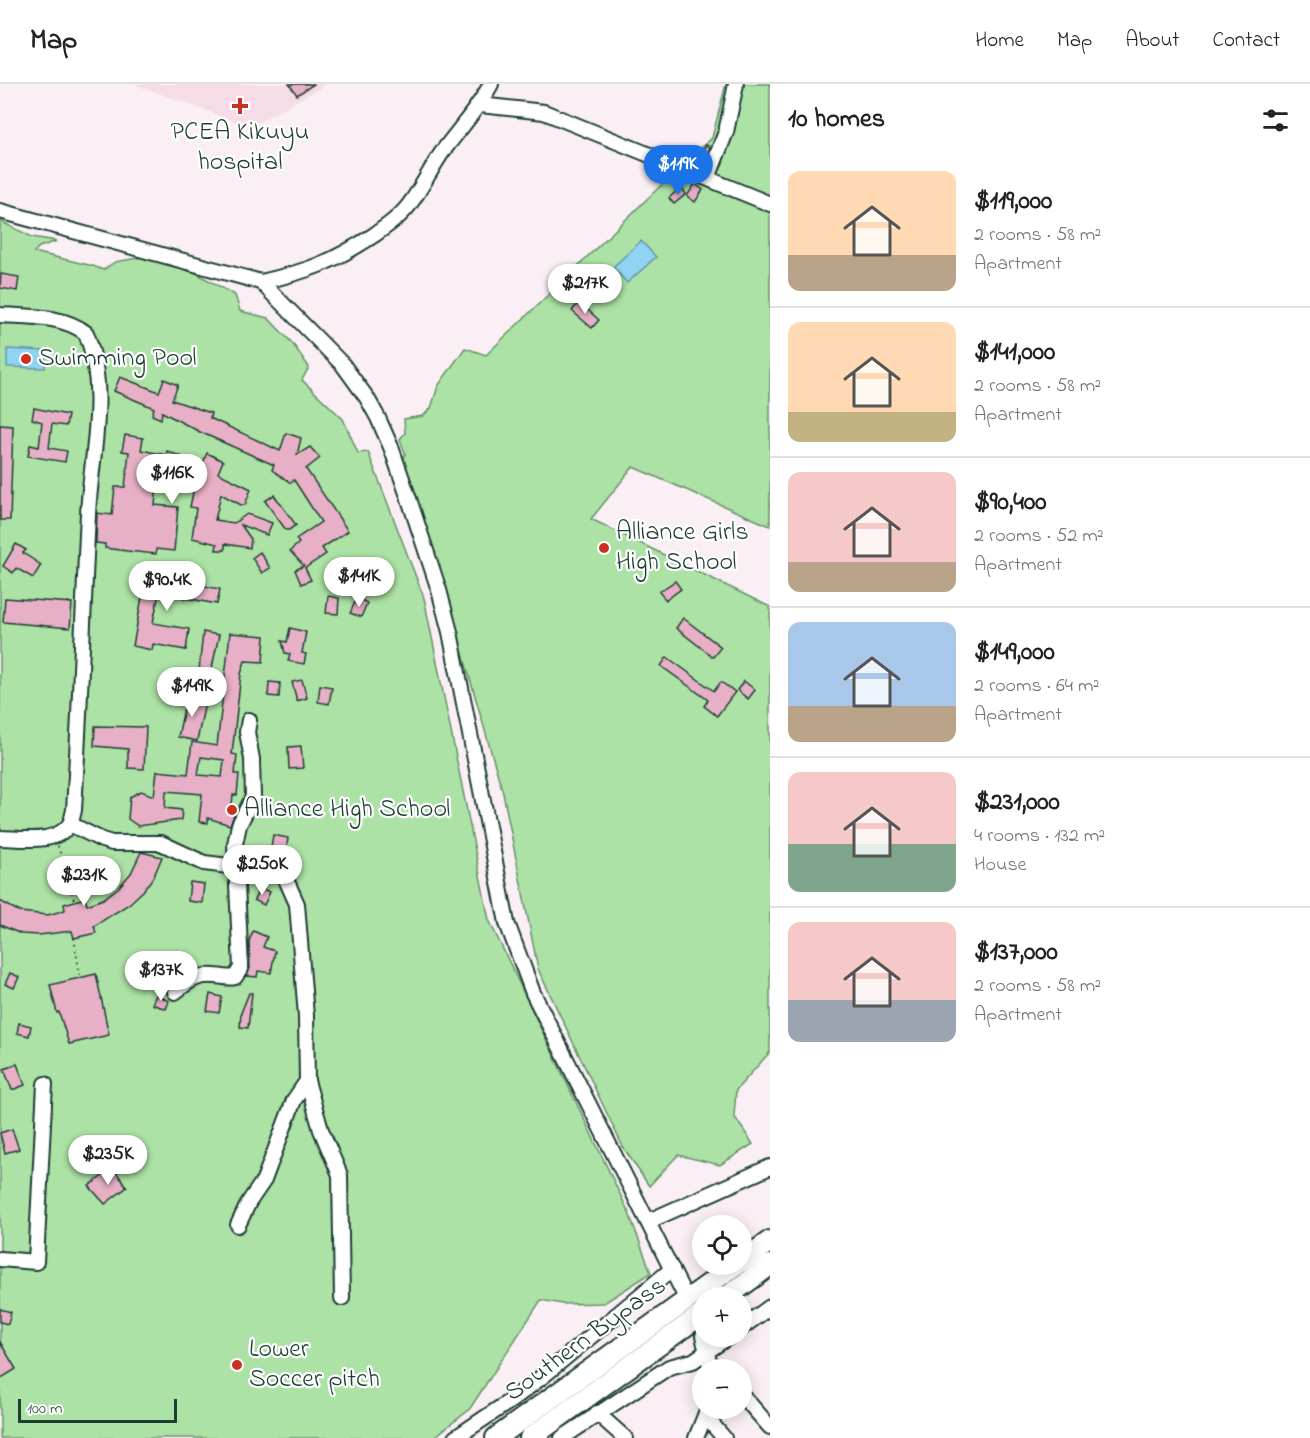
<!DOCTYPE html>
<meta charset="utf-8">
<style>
:root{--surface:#fff;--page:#f6f6f6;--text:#222;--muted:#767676;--line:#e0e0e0;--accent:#1a73e8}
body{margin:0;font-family:"Indie Flower",sans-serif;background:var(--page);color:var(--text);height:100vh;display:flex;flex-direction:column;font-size:22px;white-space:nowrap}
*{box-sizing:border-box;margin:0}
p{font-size:20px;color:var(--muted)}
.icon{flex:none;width:33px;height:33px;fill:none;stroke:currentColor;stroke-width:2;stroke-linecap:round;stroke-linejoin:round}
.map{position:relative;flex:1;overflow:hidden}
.sheet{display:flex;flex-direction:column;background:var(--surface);width:540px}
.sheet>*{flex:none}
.fabs{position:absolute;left:692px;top:1131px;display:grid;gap:12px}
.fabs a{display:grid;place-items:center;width:60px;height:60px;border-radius:50%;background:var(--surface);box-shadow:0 3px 15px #0003;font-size:30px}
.scale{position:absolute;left:18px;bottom:15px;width:159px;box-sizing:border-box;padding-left:6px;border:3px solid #1f3d34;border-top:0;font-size:16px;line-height:21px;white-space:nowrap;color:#1f3d34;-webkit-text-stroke:4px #fff;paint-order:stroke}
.price{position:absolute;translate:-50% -51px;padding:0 14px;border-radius:21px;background:#fff;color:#222;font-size:20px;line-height:39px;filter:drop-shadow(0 2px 3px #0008)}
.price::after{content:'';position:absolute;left:50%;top:36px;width:18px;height:14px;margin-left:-9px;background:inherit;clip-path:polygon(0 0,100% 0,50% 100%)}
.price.active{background:var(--accent);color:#fff}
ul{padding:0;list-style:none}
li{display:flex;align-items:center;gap:18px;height:150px;padding:0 18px}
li+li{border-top:2px solid var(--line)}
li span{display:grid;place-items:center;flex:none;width:168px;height:120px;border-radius:12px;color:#555}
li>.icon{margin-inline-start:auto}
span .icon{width:72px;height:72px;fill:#fffc;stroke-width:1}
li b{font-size:26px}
h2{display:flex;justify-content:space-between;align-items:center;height:72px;padding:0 18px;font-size:26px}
header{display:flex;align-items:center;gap:36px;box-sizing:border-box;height:84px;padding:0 30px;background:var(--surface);border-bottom:2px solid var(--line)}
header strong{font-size:28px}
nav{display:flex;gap:33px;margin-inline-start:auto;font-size:21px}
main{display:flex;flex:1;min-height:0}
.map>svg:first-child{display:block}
.built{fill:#f5dce6}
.green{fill:#ace2a5;stroke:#66906c;stroke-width:1.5}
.water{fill:#91d3f2;stroke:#6397a6;stroke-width:1.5}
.building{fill:#e8b0c6;stroke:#1f3d34;stroke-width:1.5;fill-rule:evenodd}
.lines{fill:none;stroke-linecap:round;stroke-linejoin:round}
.minor-casing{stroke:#1f3d34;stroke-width:18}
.highway-casing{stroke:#1f3d34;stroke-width:24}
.path{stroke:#1f3d34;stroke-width:2;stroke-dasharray:1.5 4.5;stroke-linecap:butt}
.minor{stroke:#fff;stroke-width:14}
.highway{stroke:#fff;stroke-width:20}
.poi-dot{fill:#c8321e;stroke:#fff;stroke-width:2}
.labels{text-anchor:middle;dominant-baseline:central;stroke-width:4.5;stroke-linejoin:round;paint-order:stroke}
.poi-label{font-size:26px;fill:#1f3d34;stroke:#fff;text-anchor:start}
.street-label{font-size:26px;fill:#1f3d34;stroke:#fff}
</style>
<header>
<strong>Map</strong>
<nav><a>Home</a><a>Map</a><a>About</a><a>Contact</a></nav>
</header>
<main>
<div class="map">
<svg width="770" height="1354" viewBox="0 0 770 1354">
<rect width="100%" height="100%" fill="#faeff4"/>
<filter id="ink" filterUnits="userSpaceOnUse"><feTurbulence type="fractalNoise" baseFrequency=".0167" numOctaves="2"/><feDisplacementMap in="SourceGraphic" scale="12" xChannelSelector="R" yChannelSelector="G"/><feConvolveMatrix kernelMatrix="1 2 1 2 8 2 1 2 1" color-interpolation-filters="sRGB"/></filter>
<g filter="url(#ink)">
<!-- built -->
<path class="built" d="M134 0H327L250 43Z"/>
<!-- green -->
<g class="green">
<path d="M726 0H770V442L633 383 591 435 770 523V968L736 1006 734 1032 753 1060 720 1081 678 1071 649 1102 623 1063 538 885 503 709 426 442 404 376 405 369 400 355 405 349 404 335 423 332 431 324 438 302 465 264 486 271 680 83 712 54Z"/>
<path d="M0 137 32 153 57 157 39 163 34 168 93 182 103 186 115 178 143 173 187 184 235 211 240 227 268 234 293 260 309 283 302 296 343 335 358 369 368 368 424 514 489 836 629 1129 651 1189 604 1219 562 1220 541 1216 469 1326 433 1354H0Z"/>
</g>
<!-- water -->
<g class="water">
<path d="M641 157 656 173 627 199 613 183Z"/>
<path d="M7 265 46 267 45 284 7 283Z"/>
</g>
<!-- building -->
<g class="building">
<path d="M289 0H314L297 11Z"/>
<path d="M706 61 710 63 703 83 695 80Z"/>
<path d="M695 100 703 106 695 118 687 112Z"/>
<path d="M681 103 686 110 674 120 669 114Z"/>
<path d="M1 190 19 193 17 207 0 204Z"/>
<path d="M579 218 599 236 592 244 572 227Z"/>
<path d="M120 293 159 308 164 295 178 301 172 316 211 329 210 334 280 367 286 349 301 354 297 371 310 363 320 374 306 385 348 447 322 464 326 470 305 484 311 496 301 500 295 486 304 482 290 467 299 459 296 455 321 438 294 396 291 399 272 386 274 381 200 348 162 328 161 335 152 331 154 324 114 307Z"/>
<path d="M34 324 68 331 66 342 52 340 49 364 67 367 65 378 28 372 30 361 39 363 42 338 32 335Z"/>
<path d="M0 341 13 342 10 436H0Z"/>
<path d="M125 351 143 354 141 366 166 371 167 367 202 381 207 369 223 377 218 389 251 405 245 421H241L221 410 215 436 234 439 247 430 272 439 267 451 241 441 251 455 250 464 225 460V466H216L217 460 192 454 196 424 190 423 195 399 159 383 155 421 178 423 174 467 156 465V470L127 467 105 464V460L96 459 97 429 112 431 115 403H125L129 368 122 367Z"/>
<path d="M274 411 296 441 289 446H286L265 417Z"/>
<path d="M16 460 26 466 23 469 41 481 33 494 16 484 13 489 3 482Z"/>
<path d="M260 468 270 484 262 489 252 474Z"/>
<path d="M146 491 220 505 217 520 159 509 153 539 189 545 186 566 153 560 152 566 133 562Z"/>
<path d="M675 497 681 505 666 516 659 508Z"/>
<path d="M328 512 339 514 338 530 326 529Z"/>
<path d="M5 514 72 519 70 544 3 538Z"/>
<path d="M357 514 367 519 361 533 350 529Z"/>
<path d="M683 534 721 563 713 573 676 544Z"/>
<path d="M290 544 306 548 302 569 306 570 304 580 288 577 290 570 285 569 282 557 287 558Z"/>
<path d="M203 548 219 551 209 598 198 597Z"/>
<path d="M230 549 265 552 263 578 245 577 241 590 232 670 237 671 235 690H239L237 711H233L231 730 234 731 230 741 208 734V739L199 738 202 710 166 707 165 724 182 726 181 736 138 742 128 735 130 713 141 707 154 712 157 687 188 690 192 658 217 662ZM201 673 224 676 222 693 198 691Z"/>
<path d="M667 573 714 607 721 598 735 608 717 632 704 622 708 616 661 582Z"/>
<path d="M302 596 307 614 297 617 292 598Z"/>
<path d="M744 597 755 606 748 615 737 606Z"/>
<path d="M269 598 280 599 279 613 268 612Z"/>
<path d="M320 601 332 603 329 620 318 618Z"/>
<path d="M187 610 206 614 197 657 178 653Z"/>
<path d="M95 642 146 643 144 685 128 684V665L94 662Z"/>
<path d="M301 662 303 684 289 685 288 663Z"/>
<path d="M273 751 288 754 285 773 270 770Z"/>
<path d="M141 768 162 773 154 792 143 807 129 820 94 842 96 849 74 854 72 847 39 851 21 850 0 841V817L20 828 48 831 65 826 64 820 85 814 87 821 103 815 119 803 131 789Z"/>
<path d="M190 798 204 800 202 819 188 817Z"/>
<path d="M260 804 270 808 264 821 254 816Z"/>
<path d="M253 847 267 853 263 863 275 867 271 889 258 887 257 893 247 892 250 884 249 857Z"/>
<path d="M10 889 19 893 14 904 5 900Z"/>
<path d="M96 890 109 951 69 960 59 928 57 929 50 901Z"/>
<path d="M249 909H252L248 944 240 943 241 929Z"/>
<path d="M210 910 222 913 219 929 207 927Z"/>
<path d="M156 911 169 917 166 925 152 920Z"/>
<path d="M19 939 31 942 29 952 17 949Z"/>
<path d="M17 980 25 1001 12 1006 4 985Z"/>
<path d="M12 1045 19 1065 5 1069 0 1049Z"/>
<path d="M113 1084 127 1103 105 1120 89 1102Z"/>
<path d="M0 1225 11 1228 8 1240 0 1238Z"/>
<path d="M0 1258 16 1285 0 1295Z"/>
</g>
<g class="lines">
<!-- minor casing -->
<g class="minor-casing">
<g id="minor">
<path d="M480 21 544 28 770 120"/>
<path d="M708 94 726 48 736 0"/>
<path d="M0 127 261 198 343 281 367 314 378 334 391 363 409 415 439 506 450 548 507 839 533 909 684 1210"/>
<path d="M261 198C309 187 333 178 374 151 387 142 400 133 409 121 422 104 431 84 443 67 460 44 478 25 491 0"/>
<path d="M0 231C29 233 62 231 86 249 109 306 91 371 88 430 83 528 80 627 74 726 73 730 72 736 70 740 56 761 20 754 0 754"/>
<path d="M70 740 102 756 112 759H161L204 779 253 785 284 791 297 820 306 932 307 997 321 1046 340 1091 342 1214"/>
<path d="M175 908C189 897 197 890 215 892 222 892 228 895 235 893L241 884 235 760 239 741 253 713 252 675 247 648 249 636"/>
<path d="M649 1137 770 1083"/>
<path d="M238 1141 249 1118 264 1096 294 1016 307 997"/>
<path d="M0 1175 36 1178 45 1000"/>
<path d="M741 1244 770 1223"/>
<path d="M703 1252 711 1286"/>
<path d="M741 1310 770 1343"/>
<path d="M597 1329 625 1354"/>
<path d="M706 1333 724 1354"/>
<path d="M455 1354 513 1315 543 1292 672 1185"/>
<path d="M562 1354 669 1283 693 1277 730 1252"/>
<path d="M696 1354 708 1324"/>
</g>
</g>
<!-- highway casing -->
<g class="highway-casing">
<g id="highway">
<path d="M741 1178 770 1157"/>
<path d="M725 1214 770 1181"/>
<path d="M496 1354 737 1180"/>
<path d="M530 1354 702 1230"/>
</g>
</g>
<!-- path -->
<g class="path">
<path d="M58 762 74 816"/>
<path d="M74 854 80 892"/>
</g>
<!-- minor -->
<use href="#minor" class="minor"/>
<!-- highway -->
<use href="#highway" class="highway"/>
</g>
</g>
<!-- markers -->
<g class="poi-dot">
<path d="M237 13h6v6h6v6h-6v6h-6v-6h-6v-6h6z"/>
<circle cx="26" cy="275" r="6"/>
<circle cx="604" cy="464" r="6"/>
<circle cx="232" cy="726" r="6"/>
<circle cx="237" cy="1281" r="6"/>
</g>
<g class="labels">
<!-- poi labels -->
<g class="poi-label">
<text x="240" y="49" text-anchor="middle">PCEA Kikuyu<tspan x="240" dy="30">hospital</tspan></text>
<text x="38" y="275">Swimming Pool</text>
<text x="616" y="449">Alliance Girls<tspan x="616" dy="30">High School</tspan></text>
<text x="244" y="726">Alliance High School</text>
<text x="249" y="1266">Lower<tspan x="249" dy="30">Soccer pitch</tspan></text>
</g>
<!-- street labels -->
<g class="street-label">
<text transform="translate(586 1256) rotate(-36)">Southern Bypass</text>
</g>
</g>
</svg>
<div class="fabs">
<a><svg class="icon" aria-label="locate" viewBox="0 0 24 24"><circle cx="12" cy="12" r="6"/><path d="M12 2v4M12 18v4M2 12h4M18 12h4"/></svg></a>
<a>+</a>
<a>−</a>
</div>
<div class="scale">100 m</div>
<b class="price active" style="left:678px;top:112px">$119K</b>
<b class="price" style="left:585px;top:231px">$217K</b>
<b class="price" style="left:172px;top:421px">$116K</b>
<b class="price" style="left:359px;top:524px">$141K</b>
<b class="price" style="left:167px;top:528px">$90.4K</b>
<b class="price" style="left:192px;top:634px">$149K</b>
<b class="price" style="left:262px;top:812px">$250K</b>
<b class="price" style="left:84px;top:823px">$231K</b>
<b class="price" style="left:161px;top:918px">$137K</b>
<b class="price" style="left:108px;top:1102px">$235K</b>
</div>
<section class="sheet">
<h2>10 homes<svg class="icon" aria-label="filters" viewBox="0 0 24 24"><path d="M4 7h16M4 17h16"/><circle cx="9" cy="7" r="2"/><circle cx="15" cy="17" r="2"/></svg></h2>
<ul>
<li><span style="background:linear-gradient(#ffd9b3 70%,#b9a48a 0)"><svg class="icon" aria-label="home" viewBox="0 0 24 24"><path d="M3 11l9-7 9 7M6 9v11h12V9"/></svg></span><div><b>$119,000</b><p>2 rooms · 58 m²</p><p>Apartment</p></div></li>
<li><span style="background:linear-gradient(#ffd9b3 75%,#c2b280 0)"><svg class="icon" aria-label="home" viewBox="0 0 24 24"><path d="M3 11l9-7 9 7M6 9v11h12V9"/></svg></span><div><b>$141,000</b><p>2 rooms · 58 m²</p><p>Apartment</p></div></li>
<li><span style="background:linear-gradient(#f6c9c9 75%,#b9a48a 0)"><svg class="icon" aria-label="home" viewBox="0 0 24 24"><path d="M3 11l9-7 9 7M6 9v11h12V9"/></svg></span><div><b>$90,400</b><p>2 rooms · 52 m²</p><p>Apartment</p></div></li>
<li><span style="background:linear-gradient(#a9c7e8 70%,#b9a48a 0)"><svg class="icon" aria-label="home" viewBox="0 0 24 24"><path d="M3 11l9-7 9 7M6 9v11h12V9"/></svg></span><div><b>$149,000</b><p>2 rooms · 64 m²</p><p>Apartment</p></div></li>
<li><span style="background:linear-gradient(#f6c9c9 60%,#7fa58c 0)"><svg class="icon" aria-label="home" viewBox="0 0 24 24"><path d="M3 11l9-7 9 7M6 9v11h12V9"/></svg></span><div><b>$231,000</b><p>4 rooms · 132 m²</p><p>House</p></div></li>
<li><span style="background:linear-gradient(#f6c9c9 65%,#9aa5b1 0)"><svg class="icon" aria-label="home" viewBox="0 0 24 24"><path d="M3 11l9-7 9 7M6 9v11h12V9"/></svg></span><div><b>$137,000</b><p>2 rooms · 58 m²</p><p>Apartment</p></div></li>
</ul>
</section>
</main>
